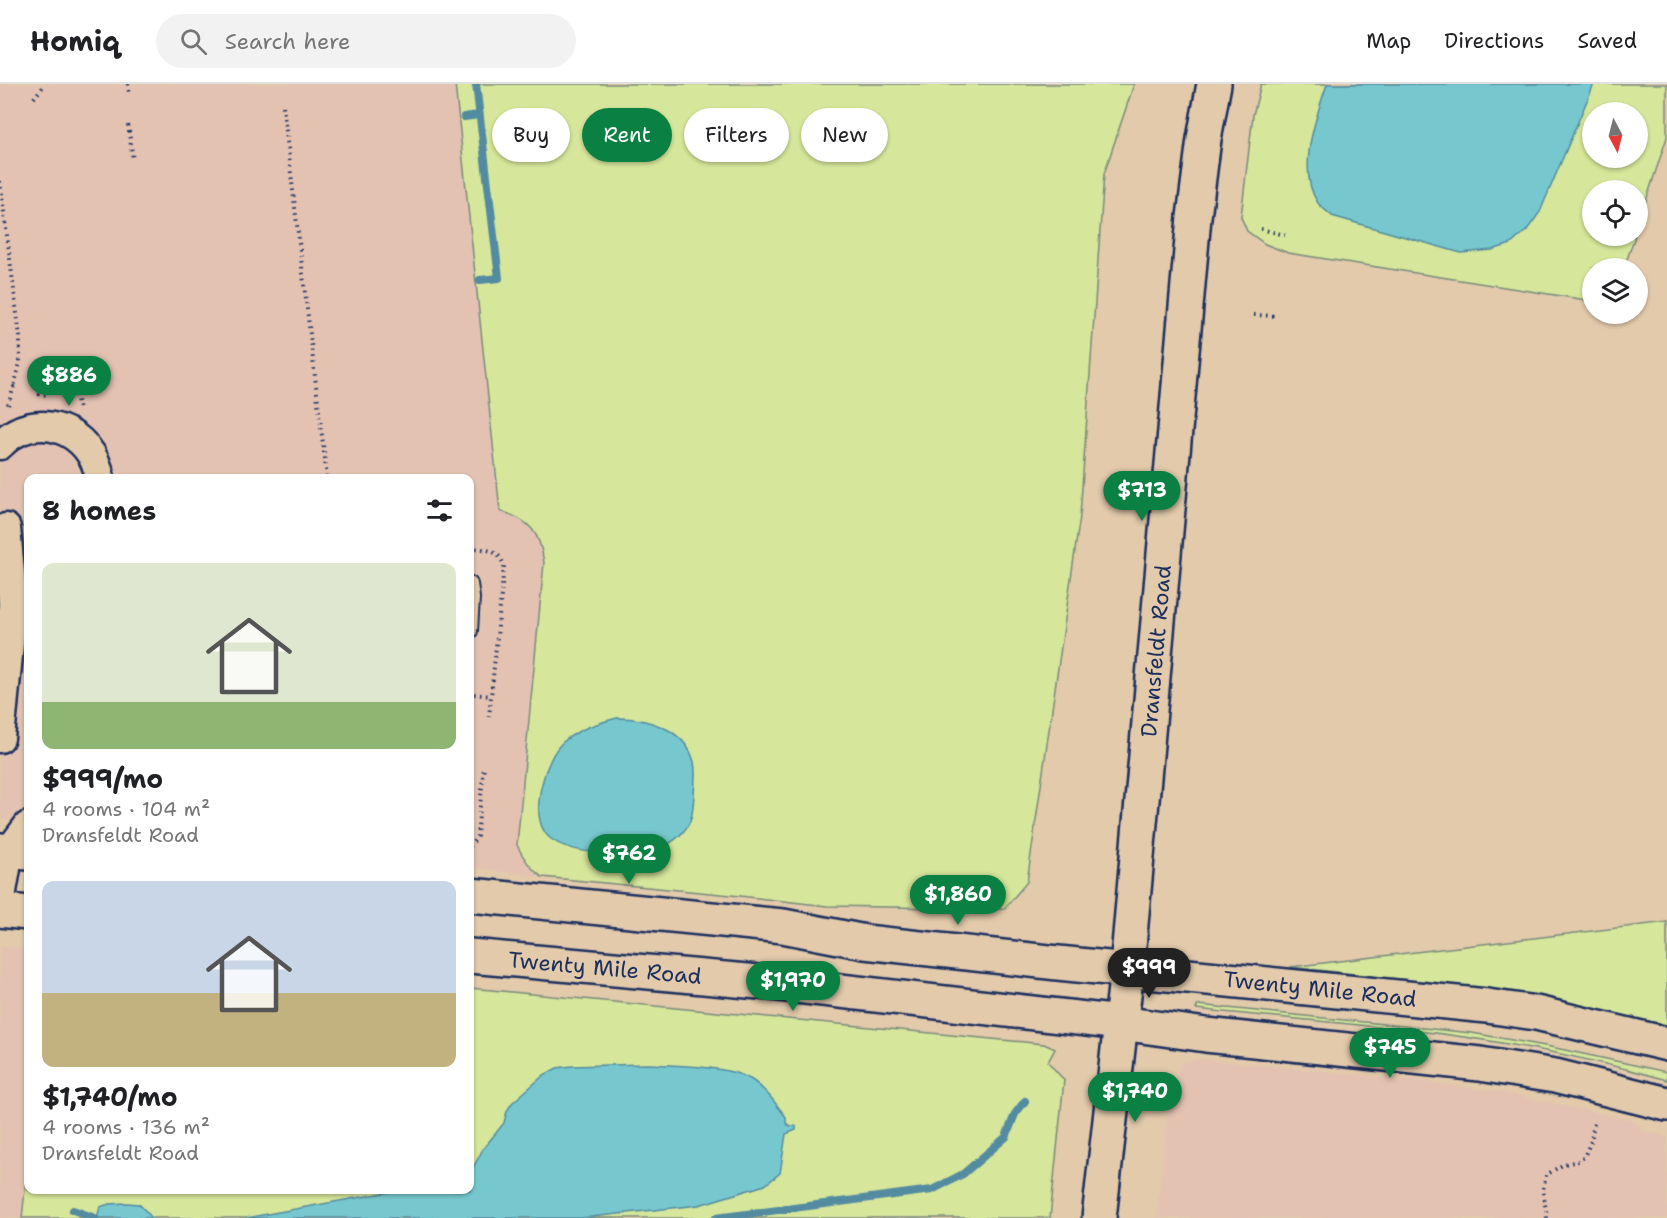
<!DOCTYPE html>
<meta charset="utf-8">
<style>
:root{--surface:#fff;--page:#f2f2f2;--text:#202124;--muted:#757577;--line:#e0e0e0;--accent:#0b8043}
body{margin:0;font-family:"Shantell Sans",sans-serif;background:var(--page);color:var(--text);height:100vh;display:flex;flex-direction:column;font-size:22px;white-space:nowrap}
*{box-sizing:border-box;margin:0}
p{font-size:20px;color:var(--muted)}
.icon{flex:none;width:33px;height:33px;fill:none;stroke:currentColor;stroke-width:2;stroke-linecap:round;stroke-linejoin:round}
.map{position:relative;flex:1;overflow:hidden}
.side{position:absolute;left:24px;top:390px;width:450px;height:720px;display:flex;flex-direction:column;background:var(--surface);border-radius:12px;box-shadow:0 2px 4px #0004}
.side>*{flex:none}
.top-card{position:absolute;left:492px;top:24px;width:570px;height:54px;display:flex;gap:12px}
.needle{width:39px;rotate:173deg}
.tools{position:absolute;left:1582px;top:18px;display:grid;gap:12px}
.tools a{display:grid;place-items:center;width:66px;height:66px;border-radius:50%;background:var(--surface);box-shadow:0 2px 4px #0004;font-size:30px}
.price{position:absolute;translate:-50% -51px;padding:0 14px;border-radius:21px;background:var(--accent);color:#fff;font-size:20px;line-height:39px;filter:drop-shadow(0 2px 3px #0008)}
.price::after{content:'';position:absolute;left:50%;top:36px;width:18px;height:14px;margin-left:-9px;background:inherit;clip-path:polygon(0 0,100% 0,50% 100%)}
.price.selected{background:#222;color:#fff}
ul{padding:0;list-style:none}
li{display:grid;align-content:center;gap:12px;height:318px;padding:0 18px}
li span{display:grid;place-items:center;height:186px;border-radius:12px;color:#555}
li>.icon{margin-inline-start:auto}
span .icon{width:108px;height:108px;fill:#fffc;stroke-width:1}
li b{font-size:26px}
h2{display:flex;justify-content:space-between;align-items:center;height:72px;padding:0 18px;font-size:26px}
.pill{padding:0 21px;border-radius:27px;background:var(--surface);box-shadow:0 2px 4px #0004;font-size:21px;line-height:54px}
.pill.selected{background:var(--accent);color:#fff}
header{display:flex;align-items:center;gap:36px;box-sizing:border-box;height:84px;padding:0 30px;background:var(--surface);border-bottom:2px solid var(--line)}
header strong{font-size:28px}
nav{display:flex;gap:33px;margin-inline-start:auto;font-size:21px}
.search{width:420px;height:54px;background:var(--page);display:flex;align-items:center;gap:15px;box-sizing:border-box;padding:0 21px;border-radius:33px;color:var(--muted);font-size:22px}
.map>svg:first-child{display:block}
.built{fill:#e3c2b2}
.green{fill:#d6e69a;stroke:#788a7c;stroke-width:1.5;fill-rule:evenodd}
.water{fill:#77c8ce;stroke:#528ba1;stroke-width:1.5}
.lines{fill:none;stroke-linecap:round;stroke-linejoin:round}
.stream{stroke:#528ba1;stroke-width:8}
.lane-casing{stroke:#1b2f5e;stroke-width:18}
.street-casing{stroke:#1b2f5e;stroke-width:33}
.secondary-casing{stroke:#1b2f5e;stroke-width:38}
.path{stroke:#1b2f5e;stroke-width:4;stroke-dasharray:1.5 4.5;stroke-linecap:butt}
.lane{stroke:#e2caab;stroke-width:14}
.street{stroke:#e2caab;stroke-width:28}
.secondary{stroke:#e2caab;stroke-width:33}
.labels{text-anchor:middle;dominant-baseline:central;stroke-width:4.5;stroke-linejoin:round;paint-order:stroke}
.street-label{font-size:22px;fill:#1b2f5e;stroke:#e2caab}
</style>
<header>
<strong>Homiq</strong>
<div class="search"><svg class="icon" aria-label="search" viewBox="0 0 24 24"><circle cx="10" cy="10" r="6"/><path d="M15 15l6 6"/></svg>Search here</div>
<nav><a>Map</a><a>Directions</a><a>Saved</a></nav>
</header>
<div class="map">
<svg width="1667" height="1134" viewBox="0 0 1667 1134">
<rect width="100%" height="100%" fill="#e2caab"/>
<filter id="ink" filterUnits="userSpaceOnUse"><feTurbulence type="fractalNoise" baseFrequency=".0167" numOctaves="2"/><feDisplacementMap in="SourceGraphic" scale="12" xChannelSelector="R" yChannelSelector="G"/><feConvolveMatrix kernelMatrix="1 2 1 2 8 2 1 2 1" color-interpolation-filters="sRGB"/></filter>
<g filter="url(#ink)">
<!-- built -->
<g class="built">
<path d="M0 0H455L500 427 522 436 530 443 538 452 544 479 522 704V770L534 787 542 793 470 783V394H28V739L0 735Z"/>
<path d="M0 863 28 864V1087H27L22 1134H0Z"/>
<path d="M1200 975 1414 996 1501 1008 1634 1037 1641 1046 1667 1053V1134H1157L1169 1014 1181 979Z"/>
</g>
<!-- green -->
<g class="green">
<path d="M455 0H1134L1104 90 1080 432 1027 798 1004 825 827 822 731 811 542 793C531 785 523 774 517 761L544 479C540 448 530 436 500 427Z"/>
<path d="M1261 0H1667V53L1638 141V106H1593V152H1635L1624 184H1593V217L1288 169 1265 160 1247 147 1241 133 1253 31ZM1593 28H1638V74H1593Z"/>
<path d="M1667 838V943C1543 912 1417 896 1290 883Z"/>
<path d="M470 904 1044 960 1055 965 1048 978 1064 996 1050 1134H22L27 1087H28V1106H470Z"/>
<path d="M1198 921 1472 949 1551 963 1667 988V996C1593 975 1518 960 1443 950 1361 940 1278 934 1196 925Z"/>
</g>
<!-- water -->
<g class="water">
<path d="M1327 0H1594L1540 128 1527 146 1511 160 1492 166 1461 169 1332 132C1328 128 1322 124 1318 119 1296 86 1316 34 1327 0Z"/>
<path d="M617 634C646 634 685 644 694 678 696 688 695 699 694 710 693 723 693 738 683 748 662 773 622 770 593 768 578 767 551 761 544 747 531 725 545 674 563 658 578 645 598 639 617 634Z"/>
<path d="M647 980C672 981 729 982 750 995 765 1004 775 1019 786 1033V1039L790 1042H796V1046L786 1050 780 1089 765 1101 699 1121 582 1134H246L400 1106H470V1086L475 1080 483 1065 504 1039 507 1027 512 1019 544 991 557 984 572 982Z"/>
<path d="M127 1119 139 1120 152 1134H97L100 1123 109 1120Z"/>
</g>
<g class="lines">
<!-- stream -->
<g class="stream">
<path d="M476 0 499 194 480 196"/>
<path d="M464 33 479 31"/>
<path d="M73 1126 95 1134"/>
<path d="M716 1134 932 1106 963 1090 1006 1053 1015 1030 1025 1017"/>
</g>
<!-- lane casing -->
<g class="lane-casing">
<path id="lane" d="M470 500 472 514 470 547"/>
</g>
<!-- street casing -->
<g class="street-casing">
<g id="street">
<path d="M0 361C36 323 92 346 100 394"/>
<path d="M0 654 13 520 6 444"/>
<path d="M0 819 9 767 28 742"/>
</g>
</g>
<!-- secondary casing -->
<g class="secondary-casing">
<g id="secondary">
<path d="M0 766 28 769"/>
<path d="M470 811 783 842 865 858 1058 879 1487 922 1536 929 1667 960"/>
<path d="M0 826 28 829"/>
<path d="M470 872 770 899 1121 939 1206 951 1480 980 1555 992 1667 1020"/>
<path d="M1099 1134 1127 885 1194 133 1204 55 1214 0"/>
</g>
</g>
<!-- path -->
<g class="path">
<path d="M128 0 129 9"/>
<path d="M34 14 45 0"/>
<path d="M283 22 327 394"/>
<path d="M128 41 133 76"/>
<path d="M0 97 20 253V278L14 303"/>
<path d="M1261 145 1285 151"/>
<path d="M1254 231 1278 232"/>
<path d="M69 305 74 304 79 325"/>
<path d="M38 310 48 311"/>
<path d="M8 321 14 303 18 304"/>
<path d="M470 464C485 465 499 465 504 482L489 633"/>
<path d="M474 610 491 612"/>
<path d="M470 763 477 752 484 682"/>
<path d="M1547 1134 1543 1106 1546 1091 1564 1080 1579 1077 1584 1073 1591 1057 1594 1039"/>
</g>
<!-- lane -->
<use href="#lane" class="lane"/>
<!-- street -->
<use href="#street" class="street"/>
<!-- secondary -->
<use href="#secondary" class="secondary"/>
</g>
</g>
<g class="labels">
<!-- street labels -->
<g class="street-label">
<text transform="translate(1156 567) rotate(-85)">Dransfeldt Road</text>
<text transform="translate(605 884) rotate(5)">Twenty Mile Road</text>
<text transform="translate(1320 905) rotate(6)">Twenty Mile Road</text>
</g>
</g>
</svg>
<div class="tools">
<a><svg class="needle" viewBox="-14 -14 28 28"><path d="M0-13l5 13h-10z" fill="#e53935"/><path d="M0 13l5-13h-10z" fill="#757577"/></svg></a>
<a><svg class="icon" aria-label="locate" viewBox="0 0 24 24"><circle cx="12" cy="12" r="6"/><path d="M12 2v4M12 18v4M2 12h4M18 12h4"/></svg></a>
<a><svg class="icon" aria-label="layers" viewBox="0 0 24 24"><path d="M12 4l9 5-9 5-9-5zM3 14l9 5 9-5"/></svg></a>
</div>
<b class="price" style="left:69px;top:323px">$886</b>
<b class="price" style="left:1142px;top:438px">$713</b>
<b class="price" style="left:629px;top:801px">$762</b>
<b class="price" style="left:958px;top:842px">$1,860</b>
<b class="price selected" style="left:1149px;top:915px">$999</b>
<b class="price" style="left:793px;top:928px">$1,970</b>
<b class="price" style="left:1390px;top:995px">$745</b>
<b class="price" style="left:1135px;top:1039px">$1,740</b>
<div class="top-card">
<a class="pill">Buy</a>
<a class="pill selected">Rent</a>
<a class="pill">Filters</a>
<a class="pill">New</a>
</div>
<section class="side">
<h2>8 homes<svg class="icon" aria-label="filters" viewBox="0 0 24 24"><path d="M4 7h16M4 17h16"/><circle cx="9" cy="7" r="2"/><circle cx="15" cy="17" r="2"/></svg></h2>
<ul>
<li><span style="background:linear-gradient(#dfe7d0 75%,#8fb573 0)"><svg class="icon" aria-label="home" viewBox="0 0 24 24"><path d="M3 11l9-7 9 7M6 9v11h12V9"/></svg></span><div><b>$999/mo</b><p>4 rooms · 104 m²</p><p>Dransfeldt Road</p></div></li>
<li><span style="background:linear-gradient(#c9d6e8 60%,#c2b280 0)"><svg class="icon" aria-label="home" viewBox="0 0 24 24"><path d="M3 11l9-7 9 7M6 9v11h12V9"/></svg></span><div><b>$1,740/mo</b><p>4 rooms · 136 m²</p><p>Dransfeldt Road</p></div></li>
</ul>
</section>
</div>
